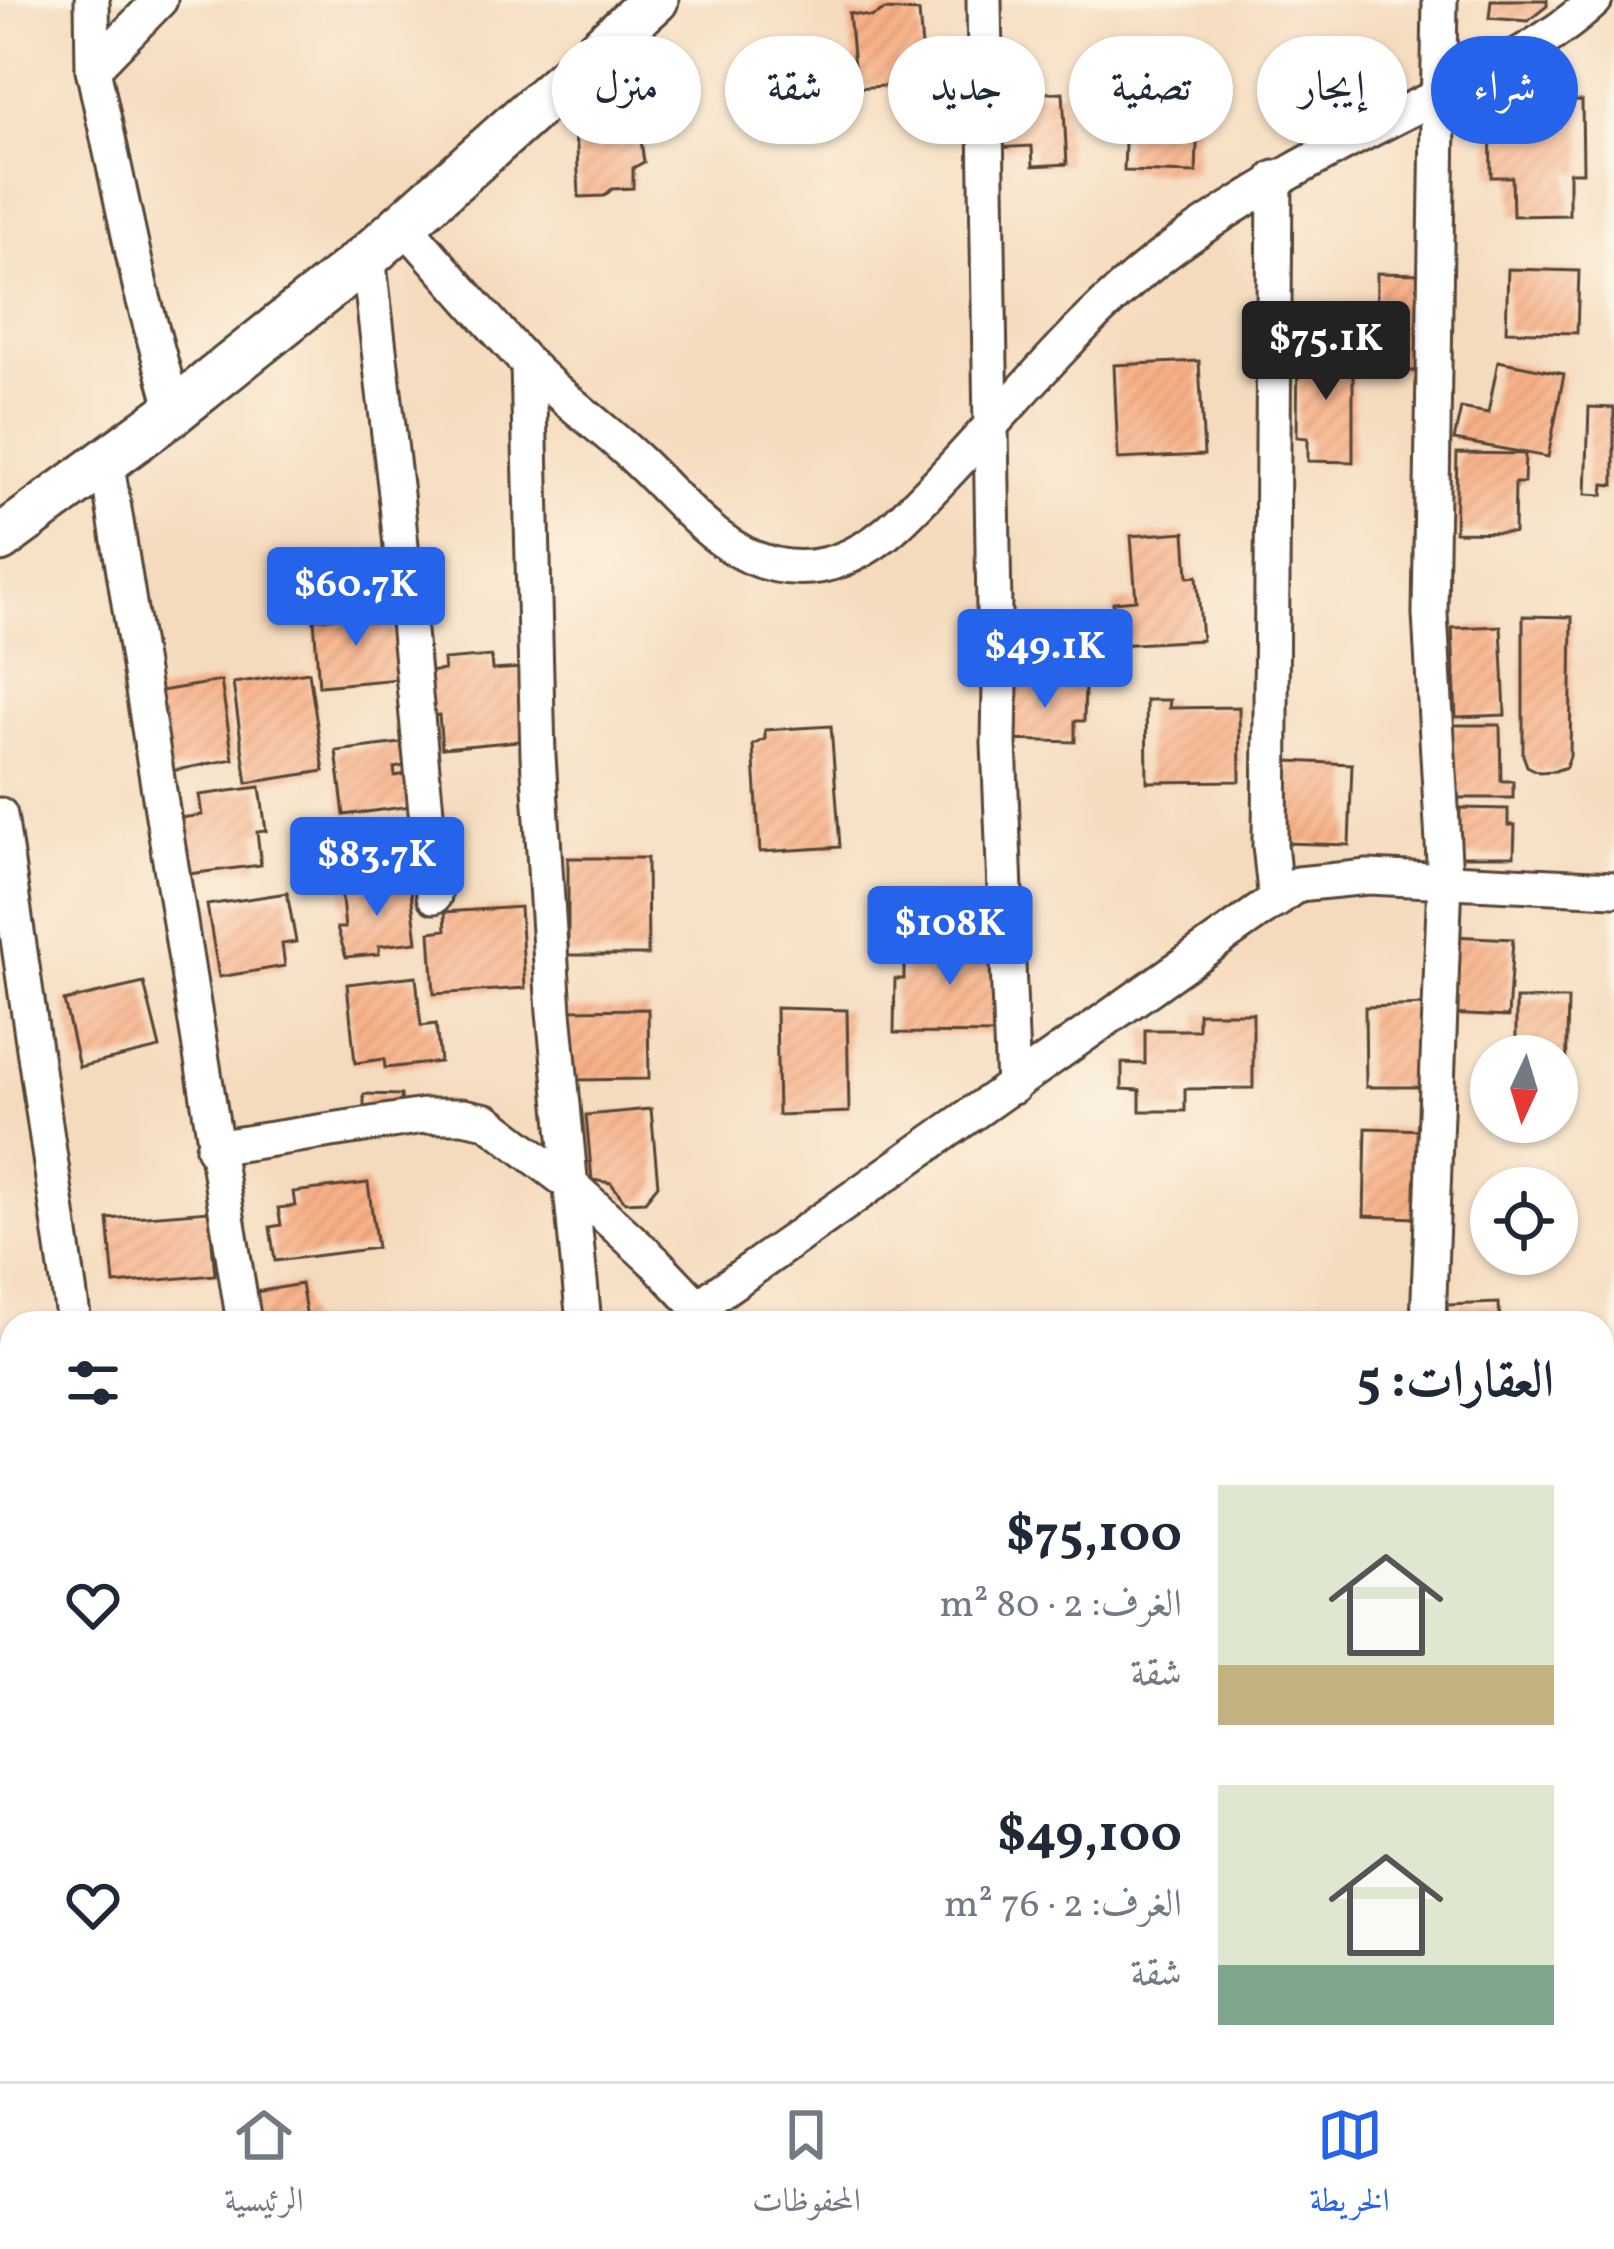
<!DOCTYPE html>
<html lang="ar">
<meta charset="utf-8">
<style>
:root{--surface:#fff;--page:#f2f2f3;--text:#1f2937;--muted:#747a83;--line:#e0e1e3;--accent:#2563eb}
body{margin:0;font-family:Vollkorn,Amiri,serif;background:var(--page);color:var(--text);direction:rtl;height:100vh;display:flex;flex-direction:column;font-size:45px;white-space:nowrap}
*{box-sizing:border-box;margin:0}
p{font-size:39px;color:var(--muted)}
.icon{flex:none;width:66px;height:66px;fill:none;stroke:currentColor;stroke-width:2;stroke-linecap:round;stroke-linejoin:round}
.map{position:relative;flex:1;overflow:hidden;direction:ltr}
.drawer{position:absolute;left:0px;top:1311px;width:1614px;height:771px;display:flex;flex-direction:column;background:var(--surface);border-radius:36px 36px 0 0;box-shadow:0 3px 9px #0004;direction:rtl}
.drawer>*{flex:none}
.banner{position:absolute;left:36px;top:36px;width:1542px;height:108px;direction:rtl;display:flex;gap:24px}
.needle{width:78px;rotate:184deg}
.controls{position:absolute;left:1470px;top:1035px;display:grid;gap:24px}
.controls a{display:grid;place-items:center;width:108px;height:108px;border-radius:50%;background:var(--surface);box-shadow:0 3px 9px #0004;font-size:60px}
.price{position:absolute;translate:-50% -102px;padding:0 27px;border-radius:12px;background:var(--accent);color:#fff;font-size:39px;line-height:78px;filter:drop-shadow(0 3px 6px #0008)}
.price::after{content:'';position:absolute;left:50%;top:72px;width:36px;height:27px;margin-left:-18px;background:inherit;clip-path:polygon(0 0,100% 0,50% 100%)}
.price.selected{background:#222;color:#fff}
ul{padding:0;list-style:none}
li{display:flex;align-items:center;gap:36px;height:300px;padding:0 60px}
li span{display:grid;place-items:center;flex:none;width:336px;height:240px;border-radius:0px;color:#555}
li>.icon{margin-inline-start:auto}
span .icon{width:144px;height:144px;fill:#fffc;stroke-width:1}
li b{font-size:51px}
h2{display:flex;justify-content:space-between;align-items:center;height:144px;padding:0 60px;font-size:51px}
.tag{padding:0 42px;border-radius:54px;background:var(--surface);box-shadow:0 3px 9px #0004;font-size:42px;line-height:108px}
.tag.selected{background:var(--accent);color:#fff}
.tab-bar{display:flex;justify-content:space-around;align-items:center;height:168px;border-top:3px solid var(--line);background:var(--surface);font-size:33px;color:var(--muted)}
.tab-bar a{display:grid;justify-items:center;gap:6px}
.tab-bar .selected{color:var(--accent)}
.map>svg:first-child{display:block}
.building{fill:url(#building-hatch)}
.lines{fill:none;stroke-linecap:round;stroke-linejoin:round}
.street-casing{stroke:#574536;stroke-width:39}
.secondary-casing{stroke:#574536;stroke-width:51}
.street{stroke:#fff;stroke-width:33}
.secondary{stroke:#fff;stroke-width:45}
</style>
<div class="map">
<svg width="1614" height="2081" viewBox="0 0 1614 2081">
<defs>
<pattern id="building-hatch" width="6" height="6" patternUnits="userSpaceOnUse" patternTransform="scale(3)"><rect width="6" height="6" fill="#f8b188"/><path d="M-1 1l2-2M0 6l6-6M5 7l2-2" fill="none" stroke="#d69875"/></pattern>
</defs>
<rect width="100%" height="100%" fill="#fcf5e5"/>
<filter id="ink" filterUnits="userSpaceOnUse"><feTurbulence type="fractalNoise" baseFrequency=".00833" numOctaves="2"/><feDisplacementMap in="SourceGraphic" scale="24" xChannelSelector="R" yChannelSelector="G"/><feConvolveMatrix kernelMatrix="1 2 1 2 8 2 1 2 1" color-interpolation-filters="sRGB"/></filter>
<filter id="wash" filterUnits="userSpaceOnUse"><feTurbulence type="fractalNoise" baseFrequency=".004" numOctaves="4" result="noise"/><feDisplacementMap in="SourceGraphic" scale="48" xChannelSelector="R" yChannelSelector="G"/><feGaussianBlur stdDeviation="2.7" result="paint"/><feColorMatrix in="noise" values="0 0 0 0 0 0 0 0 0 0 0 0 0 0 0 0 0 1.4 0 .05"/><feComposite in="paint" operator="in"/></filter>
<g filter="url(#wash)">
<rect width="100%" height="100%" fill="#f5dbbe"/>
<g id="blocks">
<!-- building -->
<g class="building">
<path d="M1491 0H1547V6L1528 21 1489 18Z"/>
<path d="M885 10 919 12 925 83 856 88 849 13 871 17Z"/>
<path d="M1063 92 1067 164 1033 166 1032 146 994 148 991 96Z"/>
<path d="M1582 101 1583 172H1569V215L1513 216 1512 177H1491L1490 109 1512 102Z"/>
<path d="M614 111 637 112 644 162 633 168V188L612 189 604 196 579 197 577 147 571 127 583 116 588 134 595 119 609 120Z"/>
<path d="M1126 114 1198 116 1196 173 1124 171Z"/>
<path d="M1508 269 1579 271 1577 333 1506 331Z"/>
<path d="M1377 273 1425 274 1423 371H1376Z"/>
<path d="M1298 349H1353V462L1308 461V438L1297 437Z"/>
<path d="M1199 361 1204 455 1118 459 1114 365Z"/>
<path d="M1498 361 1564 374 1548 457 1454 440 1461 408 1488 413Z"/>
<path d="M1589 407 1614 408V485L1604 484 1603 495 1586 494Z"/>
<path d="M1457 453 1525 454 1524 483H1515L1514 533 1455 532Z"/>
<path d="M1185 532 1188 577 1197 576 1202 640 1116 645 1113 602 1136 600 1131 536Z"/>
<path d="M393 613 399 679 319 686 314 619Z"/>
<path d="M1523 616 1572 617 1570 756 1566 767 1555 771 1539 772 1527 766 1523 755Z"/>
<path d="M1501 626 1505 715 1456 717 1452 628Z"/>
<path d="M491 656 492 670 523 668 530 740 442 748 439 715 424 717 427 672 444 670 443 660Z"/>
<path d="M309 672 324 771 247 783 233 683Z"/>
<path d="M221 681 233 759 156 774 143 694Z"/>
<path d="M1009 681 1085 683 1084 721H1075V742L1008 740Z"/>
<path d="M1146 700H1170L1169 708 1239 707 1240 781 1147 782Z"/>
<path d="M1453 725H1500L1501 781H1513V798H1453Z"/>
<path d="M831 726 840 847 760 852 753 745 765 739V730Z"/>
<path d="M401 743 404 766 394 768 395 776 406 774 411 806 344 815 336 751Z"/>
<path d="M1288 761 1352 764 1349 845 1285 843Z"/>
<path d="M260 787 266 831 257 832 261 865 180 875 173 819 202 815 199 795Z"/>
<path d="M1460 808 1508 809V825H1515L1514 856H1459Z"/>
<path d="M568 858H647L648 955H568Z"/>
<path d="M410 883 417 942 379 946V954L346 957 337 928H345L341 890Z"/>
<path d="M287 893 296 942 282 944 285 966 219 977 207 905Z"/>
<path d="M520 907 525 988 434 994 430 932 446 930 445 912Z"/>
<path d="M1452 936 1513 939 1508 1017 1448 1014Z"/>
<path d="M904 939 996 940 1006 1034 894 1033 895 979H904Z"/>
<path d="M416 976 421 1026 436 1024 440 1062 385 1068 384 1059 355 1063 347 984Z"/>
<path d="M144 983 160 1048 79 1067 64 1001Z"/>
<path d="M1516 999H1568L1566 1084H1557V1056H1516Z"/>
<path d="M1428 1005 1430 1087H1366L1365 1007Z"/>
<path d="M776 1008 847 1010 849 1112 778 1115Z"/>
<path d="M648 1009 649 1079 573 1080 567 1010Z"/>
<path d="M1198 1013H1253V1088L1185 1089V1111H1140V1090L1122 1089V1063L1145 1064V1030H1198Z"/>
<path d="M364 1094 401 1095 402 1120H364Z"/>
<path d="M651 1109 658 1185 645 1201 625 1202 611 1183 592 1180 586 1115Z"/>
<path d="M1366 1128 1425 1130 1417 1218 1364 1216Z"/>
<path d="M368 1183 377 1248 275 1261 270 1227 281 1225 278 1208 295 1206 293 1192Z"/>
<path d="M209 1211 215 1275 114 1284 108 1219Z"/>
<path d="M301 1284 308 1323H244L239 1295Z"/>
<path d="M1499 1303 1500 1323H1448L1447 1305Z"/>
<path d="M12 1378V1444H5L1 1379Z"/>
<rect x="0" y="1562" width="12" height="64"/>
<path d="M143 2070H156L169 2081H134Z"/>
<path d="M499 2070H582L573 2081H513Z"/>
</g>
</g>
</g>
<g filter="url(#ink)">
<use href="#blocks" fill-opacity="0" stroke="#574536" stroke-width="3"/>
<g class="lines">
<!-- street casing -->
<g class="street-casing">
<g id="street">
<path d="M92 0 93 69 141 290 174 411"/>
<path d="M984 0 995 671 1000 683 999 743 1013 1087"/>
<path d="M93 69 160 0"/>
<path d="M1275 178 1270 845 1276 901"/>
<path d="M405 226C445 271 484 317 525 361 558 396 599 424 634 457 677 496 717 553 776 565 823 575 865 554 899 522 993 433 1068 324 1174 247 1251 191 1324 153 1409 110 1474 78 1542 50 1595 0"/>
<path d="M368 256 396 494 434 896"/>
<path d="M528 364 538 756 554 1012 584 1323"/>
<path d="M106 459 244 1323"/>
<path d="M0 815 74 1323"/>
<path d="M213 1148 424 1116H463L487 1121 570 1184 656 1263 713 1323"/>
<path d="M698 1307 1298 884 1368 877 1614 889"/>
<path d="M1428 1323 1445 878 1430 614 1440 0"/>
<path d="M0 1468 12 1472"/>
<path d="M1602 1630 1614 1631"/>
<path d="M0 1763 12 1749"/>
<path d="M0 1875 12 1884"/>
<path d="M1602 1904 1614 1907"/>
<path d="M241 2070 253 2081"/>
<path d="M884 2070 895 2081"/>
<path d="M57 2081 67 2070"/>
<path d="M710 2081 720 2070"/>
<path d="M976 2081 984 2070"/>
</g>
</g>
<!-- secondary casing -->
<g class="secondary-casing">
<path id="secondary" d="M0 539 174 411 368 256 655 0"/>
</g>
<!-- street -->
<use href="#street" class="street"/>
<!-- secondary -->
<use href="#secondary" class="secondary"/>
</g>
</g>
</svg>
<div class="controls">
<a><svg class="needle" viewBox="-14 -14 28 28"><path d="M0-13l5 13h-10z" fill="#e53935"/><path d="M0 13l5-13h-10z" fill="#747a83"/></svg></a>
<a><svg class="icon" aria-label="locate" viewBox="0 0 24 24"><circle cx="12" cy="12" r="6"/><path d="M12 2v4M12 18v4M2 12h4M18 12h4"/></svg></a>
</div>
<b class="price selected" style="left:1326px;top:403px">$75.1K</b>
<b class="price" style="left:356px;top:649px">$60.7K</b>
<b class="price" style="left:1045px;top:711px">$49.1K</b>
<b class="price" style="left:377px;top:919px">$83.7K</b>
<b class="price" style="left:950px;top:988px">$108K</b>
<div class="banner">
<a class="tag selected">شراء</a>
<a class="tag">إيجار</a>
<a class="tag">تصفية</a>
<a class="tag">جديد</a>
<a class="tag">شقة</a>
<a class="tag">منزل</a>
</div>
<section class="drawer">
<h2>العقارات: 5<svg class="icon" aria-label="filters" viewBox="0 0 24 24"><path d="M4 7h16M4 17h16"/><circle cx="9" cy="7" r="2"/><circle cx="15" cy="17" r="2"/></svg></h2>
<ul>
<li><span style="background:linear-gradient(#dfe7d0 75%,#c2b280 0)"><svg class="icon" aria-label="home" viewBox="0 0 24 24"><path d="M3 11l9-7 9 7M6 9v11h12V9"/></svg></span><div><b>$75,100</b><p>الغرف: 2 · 80 m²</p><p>شقة</p></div><svg class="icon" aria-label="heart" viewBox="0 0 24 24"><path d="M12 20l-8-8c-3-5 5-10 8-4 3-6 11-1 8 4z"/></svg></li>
<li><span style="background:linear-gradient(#dfe7d0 75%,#7fa58c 0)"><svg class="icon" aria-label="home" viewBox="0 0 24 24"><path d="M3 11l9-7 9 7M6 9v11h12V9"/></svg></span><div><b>$49,100</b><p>الغرف: 2 · 76 m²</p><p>شقة</p></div><svg class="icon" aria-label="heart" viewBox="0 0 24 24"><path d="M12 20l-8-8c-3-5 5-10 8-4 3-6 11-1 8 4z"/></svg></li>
</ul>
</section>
</div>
<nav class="tab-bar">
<a class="selected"><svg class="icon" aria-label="map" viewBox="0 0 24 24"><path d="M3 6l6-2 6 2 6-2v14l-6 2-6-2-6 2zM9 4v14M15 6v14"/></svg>الخريطة</a>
<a><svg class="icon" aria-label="saved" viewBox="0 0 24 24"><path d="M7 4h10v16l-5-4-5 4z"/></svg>المحفوظات</a>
<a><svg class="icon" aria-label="home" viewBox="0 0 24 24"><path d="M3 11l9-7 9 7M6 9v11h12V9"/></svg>الرئيسية</a>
</nav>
